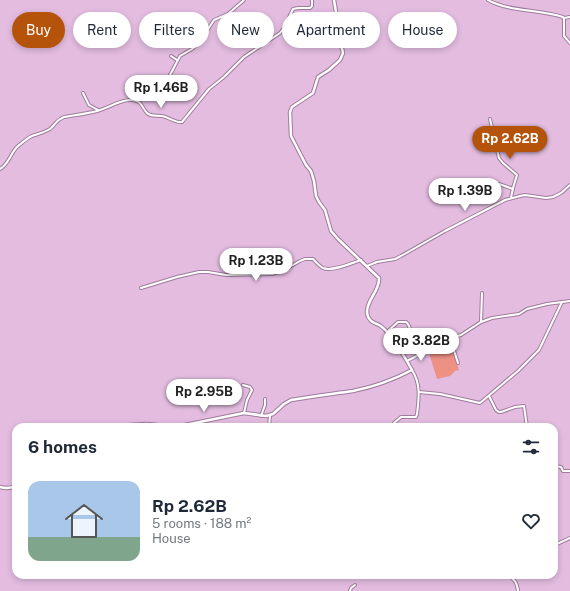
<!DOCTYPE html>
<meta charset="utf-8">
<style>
:root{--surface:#fff;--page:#f2f2f3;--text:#1f2937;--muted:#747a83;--line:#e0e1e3;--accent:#b45309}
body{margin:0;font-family:"Public Sans",sans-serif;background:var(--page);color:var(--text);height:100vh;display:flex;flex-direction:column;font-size:15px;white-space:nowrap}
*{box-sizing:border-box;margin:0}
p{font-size:13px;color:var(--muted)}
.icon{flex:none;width:22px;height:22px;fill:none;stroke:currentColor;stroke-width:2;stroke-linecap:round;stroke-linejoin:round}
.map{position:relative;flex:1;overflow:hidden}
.side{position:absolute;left:12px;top:423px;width:546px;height:156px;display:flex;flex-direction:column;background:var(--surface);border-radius:12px;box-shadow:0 2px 6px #0003}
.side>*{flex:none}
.banner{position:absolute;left:12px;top:12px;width:546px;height:36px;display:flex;gap:8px}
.price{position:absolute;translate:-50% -34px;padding:0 9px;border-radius:14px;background:#fff;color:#222;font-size:13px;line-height:26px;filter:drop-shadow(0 1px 2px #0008)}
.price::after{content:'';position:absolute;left:50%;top:24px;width:12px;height:9px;margin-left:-6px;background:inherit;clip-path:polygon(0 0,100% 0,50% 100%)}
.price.on{background:var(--accent);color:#fff}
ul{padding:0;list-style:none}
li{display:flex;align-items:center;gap:12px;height:100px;padding:0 16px}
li+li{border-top:1px solid var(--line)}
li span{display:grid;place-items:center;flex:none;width:112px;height:80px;border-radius:12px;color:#555}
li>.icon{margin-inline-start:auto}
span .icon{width:48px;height:48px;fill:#fffc;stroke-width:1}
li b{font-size:17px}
h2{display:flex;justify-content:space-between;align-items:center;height:48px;padding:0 16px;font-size:17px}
.pill{padding:0 14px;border-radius:18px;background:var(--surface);box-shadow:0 2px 6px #0003;font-size:14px;line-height:36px}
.pill.on{background:var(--accent);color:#fff}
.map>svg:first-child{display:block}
.green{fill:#ed9184}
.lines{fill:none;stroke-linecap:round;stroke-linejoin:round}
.minor-casing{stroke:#9f7b9d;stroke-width:4}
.tertiary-casing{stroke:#9f7b9d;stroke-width:4.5}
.minor{stroke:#fff;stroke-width:2}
.tertiary{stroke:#fff;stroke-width:2.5}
</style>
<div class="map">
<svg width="570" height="591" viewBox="0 0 570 591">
<rect width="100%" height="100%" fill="#e3bce0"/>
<!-- green -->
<path class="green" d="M449 340 459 370 455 371 450 376 437 379 428 350Z"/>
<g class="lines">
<!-- minor casing -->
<g class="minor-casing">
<g id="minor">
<path d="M488 0C492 3 498 4 503 6 522 11 543 11 563 17L564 19V36L570 43"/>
<path d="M564 18 570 17"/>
<path d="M171 56 177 60"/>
<path d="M127 87H139L150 89 159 87 165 83 169 77 180 56 192 49 199 43 214 20 228 14 244 0"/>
<path d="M83 93 89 105 98 110"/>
<path d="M490 119 499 158 503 163 517 175 513 188 511 198"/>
<path d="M0 169C9 164 10 154 17 147 22 143 27 138 32 136 38 134 45 132 50 129 56 124 56 120 64 117 75 115 86 114 97 111 109 108 120 99 132 100 143 101 141 107 147 113 151 117 157 115 162 116 169 117 175 123 182 122L209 89 224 77 244 57 280 33 284 28 293 9 298 8H310L312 6V0"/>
<path d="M486 185 499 184 513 189"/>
<path d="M367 266 377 262 395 259 401 256 445 231 505 200 520 196 525 195 546 198 553 197 561 193 570 185"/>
<path d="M141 288 177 277 199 272H208L226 275 272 274 284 270 300 261 305 259H313C316 262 319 266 323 268 332 272 352 263 361 260"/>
<path d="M481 322 482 293"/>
<path d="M387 332 398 322H406L408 324 411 331 423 351"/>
<path d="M450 338 458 363"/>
<path d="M407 361 422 353 425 349 430 346 444 340 461 335 481 322 492 318 519 314 527 309 547 304 570 301"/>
<path d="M243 385 250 387 252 390 247 400 244 413"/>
<path d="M419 392 440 394 480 403 518 371 539 350 562 302"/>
<path d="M489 396 496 410 499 412H501L515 407 524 406 527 427"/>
<path d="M261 416 265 405V399"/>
<path d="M269 427 270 415"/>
<path d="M394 427V423L401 417H416L417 414C419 398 421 384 412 370"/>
<path d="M554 466 561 467 563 471H570"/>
<path d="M554 547 557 544 570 538"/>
<path d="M507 575C515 579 517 583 518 591"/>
<path d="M350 591 351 588 355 585"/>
</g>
</g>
<!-- tertiary casing -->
<g class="tertiary-casing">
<g id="tertiary">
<path d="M123 427 130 425 147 424 175 427 244 413 266 416 273 414 284 404 291 400C312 396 332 394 353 391 373 387 393 380 412 370 405 357 398 345 388 334 387 332 385 329 382 327 376 322 369 324 367 313 366 300 380 291 379 278L339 240 331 231 325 210 319 202 316 196 314 181 311 171 306 165 291 136 290 112 292 107 313 93 318 77 329 70 340 60 343 53C341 40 335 39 331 29L336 12 334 0"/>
<path d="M0 487C6 489 11 488 16 486"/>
</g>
</g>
<!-- minor -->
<use href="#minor" class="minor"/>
<!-- tertiary -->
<use href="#tertiary" class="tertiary"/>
</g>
</svg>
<b class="price" style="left:161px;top:109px">Rp 1.46B</b>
<b class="price on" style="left:510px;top:160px">Rp 2.62B</b>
<b class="price" style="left:465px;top:212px">Rp 1.39B</b>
<b class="price" style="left:256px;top:282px">Rp 1.23B</b>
<b class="price" style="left:421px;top:362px">Rp 3.82B</b>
<b class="price" style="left:204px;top:413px">Rp 2.95B</b>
<div class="banner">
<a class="pill on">Buy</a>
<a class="pill">Rent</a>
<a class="pill">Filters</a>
<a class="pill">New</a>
<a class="pill">Apartment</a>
<a class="pill">House</a>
</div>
<section class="side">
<h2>6 homes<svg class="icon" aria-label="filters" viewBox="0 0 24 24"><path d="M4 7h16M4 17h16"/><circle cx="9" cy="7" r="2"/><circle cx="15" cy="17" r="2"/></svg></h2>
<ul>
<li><span style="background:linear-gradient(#a9c7e8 70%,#7fa58c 0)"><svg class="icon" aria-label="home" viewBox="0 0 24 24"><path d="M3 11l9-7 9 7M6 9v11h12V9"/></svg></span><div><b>Rp 2.62B</b><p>5 rooms · 188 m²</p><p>House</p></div><svg class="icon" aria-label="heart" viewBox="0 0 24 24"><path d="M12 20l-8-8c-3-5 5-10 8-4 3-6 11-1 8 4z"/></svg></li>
</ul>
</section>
</div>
